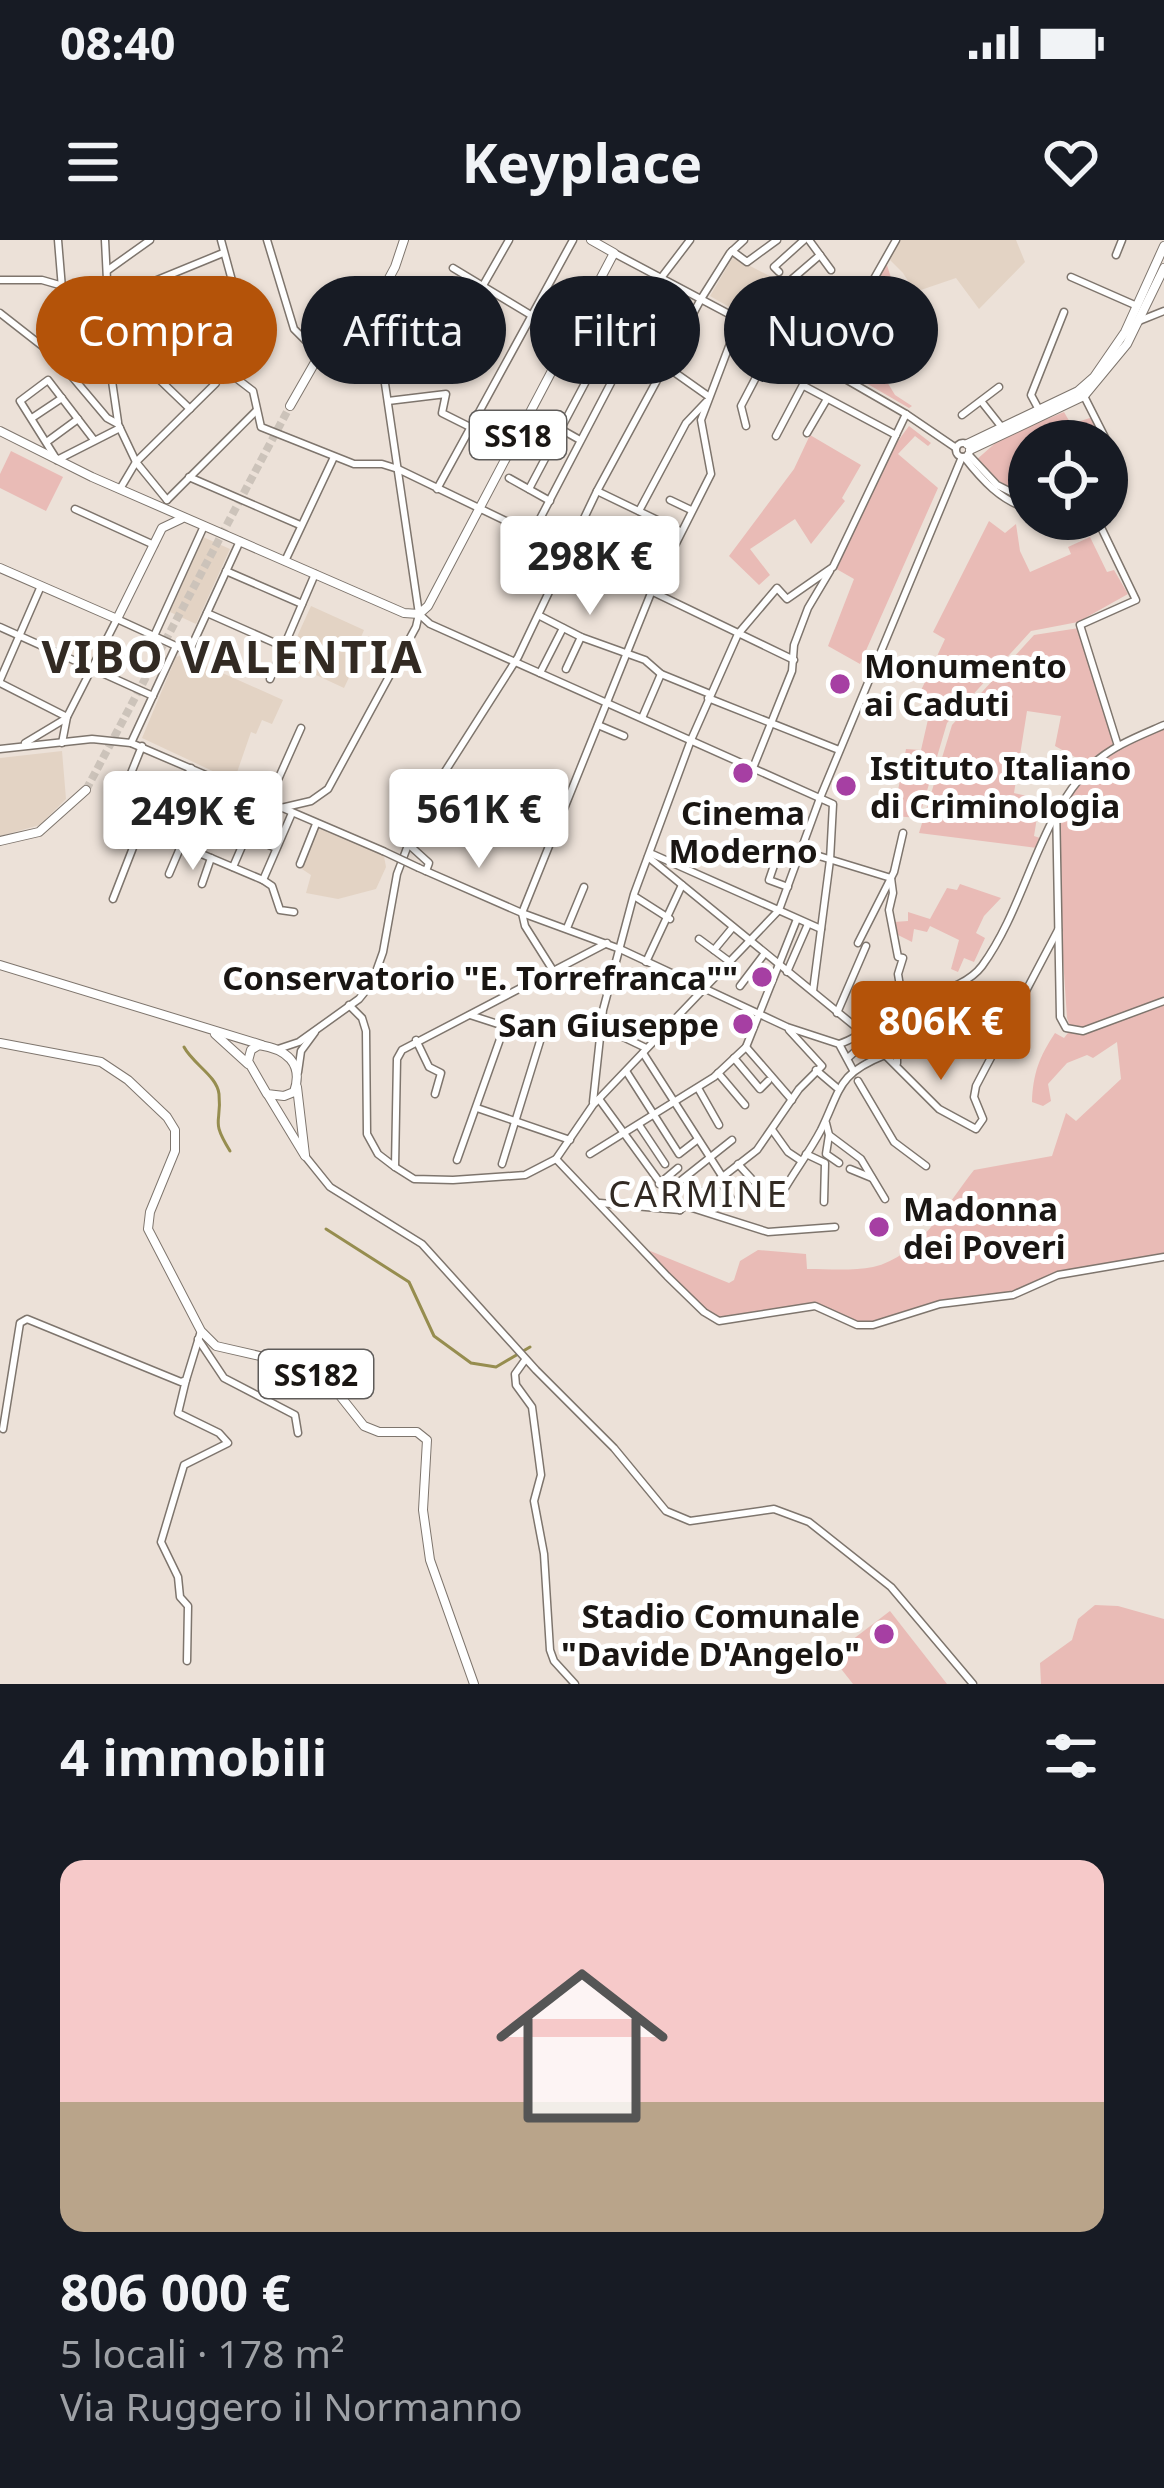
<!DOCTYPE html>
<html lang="it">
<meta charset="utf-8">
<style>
:root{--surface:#171b24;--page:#20242c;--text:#f1f3f6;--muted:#9ea1a6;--accent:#b45309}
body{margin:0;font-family:"Noto Sans",sans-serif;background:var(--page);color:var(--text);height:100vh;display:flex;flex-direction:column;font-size:45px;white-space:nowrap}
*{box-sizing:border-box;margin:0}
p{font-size:39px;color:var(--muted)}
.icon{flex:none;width:66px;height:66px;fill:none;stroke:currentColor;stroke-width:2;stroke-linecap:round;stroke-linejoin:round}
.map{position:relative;height:1444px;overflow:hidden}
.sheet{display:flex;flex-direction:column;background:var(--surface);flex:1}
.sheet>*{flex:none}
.guide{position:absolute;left:36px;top:36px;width:1092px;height:108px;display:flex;gap:24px}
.buttons{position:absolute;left:1008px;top:180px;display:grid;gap:24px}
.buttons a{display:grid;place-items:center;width:120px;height:120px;border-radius:50%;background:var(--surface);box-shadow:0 3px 9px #0004;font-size:60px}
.price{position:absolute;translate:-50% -102px;padding:0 27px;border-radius:12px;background:#fff;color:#222;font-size:39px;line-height:78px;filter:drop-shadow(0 3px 6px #0008)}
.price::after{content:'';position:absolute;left:50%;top:72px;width:36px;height:27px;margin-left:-18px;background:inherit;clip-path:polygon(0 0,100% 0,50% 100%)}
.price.selected{background:var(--accent);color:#fff}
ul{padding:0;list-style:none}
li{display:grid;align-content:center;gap:24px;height:636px;padding:0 60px}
li span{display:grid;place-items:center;height:372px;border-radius:24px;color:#555}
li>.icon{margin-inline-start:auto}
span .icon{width:216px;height:216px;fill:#fffc;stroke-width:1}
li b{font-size:51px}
h2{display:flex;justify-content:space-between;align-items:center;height:144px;padding:0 60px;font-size:51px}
.chip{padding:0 42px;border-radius:54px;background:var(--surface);box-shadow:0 3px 9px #0004;font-size:42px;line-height:108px}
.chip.selected{background:var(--accent);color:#fff}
.status{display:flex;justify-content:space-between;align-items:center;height:84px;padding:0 60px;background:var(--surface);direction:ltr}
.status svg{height:33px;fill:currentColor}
header{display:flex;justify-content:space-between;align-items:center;height:156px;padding:0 60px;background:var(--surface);font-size:54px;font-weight:700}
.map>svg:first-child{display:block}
.built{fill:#e3d3c4}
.green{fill:#e9bbb6}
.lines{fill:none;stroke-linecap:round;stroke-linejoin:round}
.stream{stroke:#968d4f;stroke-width:3}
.major-tunnel{stroke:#ccc3ba;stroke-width:8;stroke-dasharray:8 4;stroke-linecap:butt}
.minor-casing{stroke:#7e756d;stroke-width:9}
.major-casing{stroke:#7e756d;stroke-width:10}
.minor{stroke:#fff;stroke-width:6}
.major{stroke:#fff;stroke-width:8}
.minor-bridge-casing{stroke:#7e756d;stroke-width:9;stroke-linecap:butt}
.minor-bridge{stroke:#fff;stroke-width:6}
.poi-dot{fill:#a63fa3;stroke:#fff;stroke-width:4.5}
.labels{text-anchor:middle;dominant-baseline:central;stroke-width:10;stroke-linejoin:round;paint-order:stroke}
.shield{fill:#fff;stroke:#5f5c5a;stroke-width:3}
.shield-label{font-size:30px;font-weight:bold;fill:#1a1613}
.poi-label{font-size:33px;font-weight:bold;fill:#1a1613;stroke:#fff;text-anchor:start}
.neighbourhood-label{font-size:36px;letter-spacing:3px;fill:#322a23;stroke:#fff}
.district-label{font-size:45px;font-weight:bold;letter-spacing:3px;fill:#322a23;stroke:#fff}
</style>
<div class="status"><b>08:40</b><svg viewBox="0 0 49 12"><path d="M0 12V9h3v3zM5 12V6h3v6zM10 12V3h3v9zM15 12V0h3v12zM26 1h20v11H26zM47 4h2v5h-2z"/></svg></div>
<header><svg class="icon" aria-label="menu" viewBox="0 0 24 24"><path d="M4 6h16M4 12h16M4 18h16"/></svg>Keyplace<svg class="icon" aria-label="heart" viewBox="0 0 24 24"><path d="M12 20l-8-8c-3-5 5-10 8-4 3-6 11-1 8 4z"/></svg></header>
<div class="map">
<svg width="1164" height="1444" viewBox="0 0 1164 1444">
<rect width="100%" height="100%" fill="#ece1d8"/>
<!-- built -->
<g class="built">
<path d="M896 0H1016L1025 22 979 69 956 38 915 52 903 33 885 15Z"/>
<path d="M733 17 806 55 787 100 710 56Z"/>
<path d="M203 297 230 309 196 384 170 372Z"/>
<path d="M311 366 364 390 356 409 361 412 344 448 286 421Z"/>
<path d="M182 415 283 460 272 484 262 480 256 494 251 492 234 541 142 498 176 417Z"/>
<path d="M62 511 66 559 40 585 0 596V518Z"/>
<path d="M319 585 383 611 386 627 376 649 338 659 306 653 311 635 302 629Z"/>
</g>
<!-- green -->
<g class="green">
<path d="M886 22 894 47 912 69 911 75 866 107 895 155 912 166 909 168 835 125Z"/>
<path d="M1064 172 1071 184 1093 177 1106 201H1029V243L1013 252 975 221 1001 198Z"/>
<path d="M909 186 931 203 928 206 915 196 898 214 938 248 860 424 828 406 854 339 833 327 892 209Z"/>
<path d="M810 195 861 225 842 258 845 261 811 304 795 279 750 309 770 335 759 345 729 316 794 229Z"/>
<path d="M11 211 63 237 46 271 0 248V234Z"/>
<path d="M989 281 1005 293 1016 284 1020 311 1030 332 1071 314 1068 307 1090 297 1107 332 1114 330 1128 354 1078 382 1031 391 947 483 919 578 893 576 906 509 921 510 932 462 917 459 945 399 933 392Z"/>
<path d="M1079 388 1113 504 1098 522 1164 485V1017L1058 1035 1028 1050 951 1062 865 1086 819 1067 713 1079 638 1006 729 1043 734 1040 740 1021 758 1010 806 1014 807 1029C828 1029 853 1031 873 1027 919 1017 947 964 974 930L1052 916 1066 873 1076 881 1121 839 1117 802 1093 818 1087 815 1067 823 1048 844 1051 861 1043 866 1032 862C1033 834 1039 817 1055 793L1064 798 1071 789 1067 778 1054 582 1091 526 1055 506 1061 476 1027 471 1014 553 1040 559 1034 596 1040 598 1037 608 919 593 952 485 1034 395Z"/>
<path d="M960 644 1001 658 984 676 976 693 985 698 974 722 964 718 958 732 951 729 959 700 930 686 927 692 914 689 912 702 898 695 894 682 908 681V672L930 679 947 648 957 650Z"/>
<path d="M1095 1365 1118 1366 1164 1379V1444H1041L1040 1423 1072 1400 1078 1379Z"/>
<path d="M890 1371 947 1444H853L831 1416Z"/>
</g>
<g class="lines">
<!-- stream -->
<g class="stream">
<path d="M184 807C193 824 217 836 219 854 222 885 210 878 230 911"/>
<path d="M326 989 409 1042 434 1096 471 1123 496 1127 530 1107"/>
</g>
<!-- major-tunnel -->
<path class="major-tunnel" d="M86 550 290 166"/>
<!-- minor casing -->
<g class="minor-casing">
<g id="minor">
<path d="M58 0 69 133 107 178 118 184 136 222 167 260"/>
<path d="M105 0 112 141 118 182"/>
<path d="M267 0 294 89 312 107H332"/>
<path d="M809 0 831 30"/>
<path d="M732 11 747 22 777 0"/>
<path d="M614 13 776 99 906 174 956 208"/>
<path d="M1116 15 1122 0"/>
<path d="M453 28 569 98"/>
<path d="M108 30 150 0"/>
<path d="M779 32 774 27 804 0"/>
<path d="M1071 37 1137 66"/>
<path d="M661 38 690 0"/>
<path d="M0 40H42L129 65 202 127"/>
<path d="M791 40 820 15"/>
<path d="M129 65 145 45 223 13"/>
<path d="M469 70 509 0"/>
<path d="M0 73 69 127"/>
<path d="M1139 81 1164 71"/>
<path d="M163 92 137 118 190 169"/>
<circle cx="210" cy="124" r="9"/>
<path d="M219 122 236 81 237 59 221 0"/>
<path d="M219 125 253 151 261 187 354 224H382L398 229 794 420"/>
<path d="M667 127 708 156"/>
<path d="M824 127 896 0"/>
<path d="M804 146 896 195"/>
<path d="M1084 156 1122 231 1107 238"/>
<path d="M388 161 446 154 442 173 470 187"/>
<path d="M981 161 1000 185"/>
<path d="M1038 168 1031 155 1064 72"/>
<path d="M962 175 999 147"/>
<path d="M32 178 62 158"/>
<path d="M541 178 580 200"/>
<path d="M746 186 741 166 776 99"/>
<path d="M807 193 827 159"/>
<path d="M776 196 815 122"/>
<path d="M94 200 48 140 20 161 57 220 120 188"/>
<path d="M48 201 78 179"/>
<circle cx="963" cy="210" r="7"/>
<path d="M968 214 997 245 1029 261"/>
<path d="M964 217C982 240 1001 261 1029 269"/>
<path d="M189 237 300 285"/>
<path d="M509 238 550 261"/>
<path d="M120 249 136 222 216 143 214 132 229 133"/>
<path d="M437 249 573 0"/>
<path d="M529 249 593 128"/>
<path d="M597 251 680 291"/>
<path d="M167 260 256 171"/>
<path d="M670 260 691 270"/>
<path d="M75 269 154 305"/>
<path d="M639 271 686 183 706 162"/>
<path d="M1097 279 1136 360 1080 385 1118 506"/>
<path d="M531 296 613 139 562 111"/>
<path d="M285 321 334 217"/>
<path d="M226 331 302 364"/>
<path d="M207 373 284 407"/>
<path d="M419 374 430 384 833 564 830 620 813 751"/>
<path d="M540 376 581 397 645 420 661 434 710 454"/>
<path d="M0 387 153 456"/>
<path d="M154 396 204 286"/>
<path d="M566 429 581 397"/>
<path d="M540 433 563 388"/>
<path d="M270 439 315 334"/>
<path d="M0 440 41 346"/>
<path d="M0 443 67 477"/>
<path d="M708 458 839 510"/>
<path d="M642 478 661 434"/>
<path d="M598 485 624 496"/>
<path d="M25 503 65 479"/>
<path d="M62 503 67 477 117 379 189 412 240 301"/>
<path d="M131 503 176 406"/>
<path d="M0 509 92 499 131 503 383 611"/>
<path d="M191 528 175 565 276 608"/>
<path d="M753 528 792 431 794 405 808 368 830 331"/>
<path d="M268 562 301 488"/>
<path d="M1056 563 1060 777 1066 788 1083 791 1164 761"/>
<path d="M281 568 311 561 328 549 416 387 419 374 374 69"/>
<path d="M140 588 263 640 272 646 280 670 294 672"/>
<path d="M407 603 429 623 426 631"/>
<path d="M650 613 821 689"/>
<path d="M819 616 891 638"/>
<path d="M648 617 862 792 939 869 976 889 983 879 974 857 976 846 1058 690"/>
<path d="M300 624 316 584"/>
<path d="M233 627 262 560"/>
<path d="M419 628 522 673 620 709 787 787 839 804 853 830"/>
<path d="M169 634 195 573"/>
<path d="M891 638 893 653 889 670 898 717 903 718 898 734 903 764"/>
<path d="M263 640 292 573"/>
<path d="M202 644 211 618"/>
<path d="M788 647 769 640 781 605 800 612"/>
<path d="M634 656 670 679"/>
<path d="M113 659 150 564 123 553 142 506"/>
<path d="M522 673 651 353 711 234 701 180 739 80"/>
<path d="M522 673 525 686 554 732"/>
<path d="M567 688 584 647"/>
<path d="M699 699 730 722"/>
<path d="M858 703 894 632 903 593"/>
<path d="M714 710 733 687"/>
<path d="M646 722 682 645"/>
<path d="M787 732 808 684"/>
<path d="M740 746 765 713"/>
<path d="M349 765 362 778 366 791 367 894 378 914 395 927 414 939 453 940 525 935 556 919 593 865 779 670 820 558 962 217"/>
<path d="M837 773 866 706"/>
<path d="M470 775 541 798 502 924"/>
<path d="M600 786 646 808"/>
<path d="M416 800 429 827 441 833 435 854"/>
<path d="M839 804C862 797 879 777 901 766 926 753 964 750 982 726 1027 664 1037 579 1092 525 1112 506 1139 496 1164 485"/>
<path d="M746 807 792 860"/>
<path d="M278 809 299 802 359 759 372 743 383 712 397 634 423 566 518 417 597 251 701 59 730 13 744 0"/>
<path d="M643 813 722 936"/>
<path d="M849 817 869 799"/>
<path d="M734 818 760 849 768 841"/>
<path d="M897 823V813L905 800"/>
<path d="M816 830 836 847"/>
<path d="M626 831 679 914 697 900"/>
<path d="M298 832 301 811 315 792"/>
<path d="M718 833 745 865"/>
<path d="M858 841 894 902 926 926"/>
<path d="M698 848 719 885"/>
<path d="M599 859 680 970"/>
<path d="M593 862 603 770 634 654 691 500 738 394 777 348 787 359 833 327 906 174"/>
<path d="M477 868 570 900"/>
<path d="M826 883 829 895 861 919 885 959"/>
<path d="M639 885 665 924"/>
<path d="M773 891 788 912 800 920"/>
<path d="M829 895 826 914 839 923"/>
<path d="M590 914 714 837 746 807 797 679"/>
<path d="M806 914 825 923 824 962"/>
<path d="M305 916 330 947 422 1004 536 1130 614 1208 666 1271 690 1281 774 1269 809 1282 891 1347 973 1444"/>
<path d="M556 919 667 1036 704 1072 719 1081 815 1066 857 1085H873L940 1064 1013 1055 1058 1035 1164 1017"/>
<path d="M457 920 504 788"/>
<path d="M738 924 759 947"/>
<path d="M395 927 397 819 402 810 607 703"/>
<path d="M850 929 872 938"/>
<path d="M719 939 732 960"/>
<path d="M659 944 678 928"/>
<path d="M669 950 732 900"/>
<path d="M781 955C793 933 809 913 821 890 841 849 837 834 885 815"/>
<path d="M600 963 680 970"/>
<path d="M686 966 768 992 835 987"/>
<path d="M680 970 757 910 799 849 822 826 789 790"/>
<path d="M198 1099 224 1138 295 1175 298 1193"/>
<path d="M525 1120 515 1134 516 1145 532 1167 541 1235 534 1261 544 1314 550 1410 554 1421 575 1444"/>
<path d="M186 1140 178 1173 219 1193 228 1203 184 1225 161 1302 178 1337 180 1357 188 1366 187 1421"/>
<path d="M3 1189 20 1083 27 1079 181 1142 186 1140 201 1091"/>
</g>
</g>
<!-- major casing -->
<g class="major-casing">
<g id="major">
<path d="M290 166 314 124 364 85 395 27 404 0"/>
<path d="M0 191 92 237 404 373 419 374 428 366 614 13 591 0"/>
<path d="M967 204 1078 151 1094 137 1125 92 1164 6"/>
<path d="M970 210 1084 156 1127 104 1164 28"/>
<path d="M0 328 117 379 162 288 181 279"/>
<path d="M0 601 39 592 86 550"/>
<path d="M0 725 262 805"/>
<path d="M215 794 248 824"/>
<path d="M0 803 101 822 128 840 167 877 175 890V911L150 972 148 989 201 1091 216 1106 303 1126 337 1152 364 1186 379 1192H417L427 1200 423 1270 430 1320 474 1444"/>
<path d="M259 805C286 809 304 823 294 852L284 856 267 854 248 821 251 810Z"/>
<path d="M297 847 305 915"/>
<path d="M268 855 305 916"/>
</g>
</g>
<!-- minor -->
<use href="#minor" class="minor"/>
<!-- major -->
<use href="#major" class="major"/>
<!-- minor-bridge casing -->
<g class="minor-bridge-casing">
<path id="minor-bridge" d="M383 611 419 628"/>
</g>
<!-- minor-bridge -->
<use href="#minor-bridge" class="minor-bridge"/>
</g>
<!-- markers -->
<g class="poi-dot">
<circle cx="840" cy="444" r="12"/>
<circle cx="743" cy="533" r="12"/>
<circle cx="846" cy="546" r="12"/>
<circle cx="762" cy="737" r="12"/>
<circle cx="743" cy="784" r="12"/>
<circle cx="879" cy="987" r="12"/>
<circle cx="884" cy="1394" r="12"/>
</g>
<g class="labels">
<!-- shield labels -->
<g class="shield">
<rect x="470" y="171" width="96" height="48" rx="9"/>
<rect x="259" y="1110" width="114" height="48" rx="9"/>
</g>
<g class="shield-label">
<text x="518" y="195">SS18</text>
<text x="316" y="1134">SS182</text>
</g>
<!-- poi labels -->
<g class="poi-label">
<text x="864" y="425">Monumento<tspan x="864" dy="38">ai Caduti</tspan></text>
<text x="870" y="527">Istituto Italiano<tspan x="870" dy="38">di Criminologia</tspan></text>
<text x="743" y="572" text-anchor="middle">Cinema<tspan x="743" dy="38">Moderno</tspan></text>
<text x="738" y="737" text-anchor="end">Conservatorio "E. Torrefranca""</text>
<text x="719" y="784" text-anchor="end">San Giuseppe</text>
<text x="903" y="968">Madonna<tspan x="903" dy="38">dei Poveri</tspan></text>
<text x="860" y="1375" text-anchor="end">Stadio Comunale<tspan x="860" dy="38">"Davide D'Angelo"</tspan></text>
</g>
<!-- neighbourhood labels -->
<g class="neighbourhood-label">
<text x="699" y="953">CARMINE</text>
</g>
<!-- district labels -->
<g class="district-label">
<text x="233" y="415">VIBO VALENTIA</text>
</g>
</g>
</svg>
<div class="buttons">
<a><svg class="icon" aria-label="locate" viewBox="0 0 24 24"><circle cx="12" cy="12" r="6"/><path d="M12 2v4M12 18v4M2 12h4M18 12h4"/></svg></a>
</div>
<b class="price" style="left:590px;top:378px">298K €</b>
<b class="price" style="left:479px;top:631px">561K €</b>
<b class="price" style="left:193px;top:633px">249K €</b>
<b class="price selected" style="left:941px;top:843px">806K €</b>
<div class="guide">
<a class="chip selected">Compra</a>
<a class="chip">Affitta</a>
<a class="chip">Filtri</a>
<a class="chip">Nuovo</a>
</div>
</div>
<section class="sheet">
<h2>4 immobili<svg class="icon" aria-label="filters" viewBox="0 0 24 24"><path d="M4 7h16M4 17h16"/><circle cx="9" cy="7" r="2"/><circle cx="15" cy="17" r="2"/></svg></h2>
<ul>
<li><span style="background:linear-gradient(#f6c9c9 65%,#b9a48a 0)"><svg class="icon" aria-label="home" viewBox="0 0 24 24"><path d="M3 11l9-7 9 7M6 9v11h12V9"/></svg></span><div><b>806 000 €</b><p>5 locali · 178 m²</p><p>Via Ruggero il Normanno</p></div></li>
</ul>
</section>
